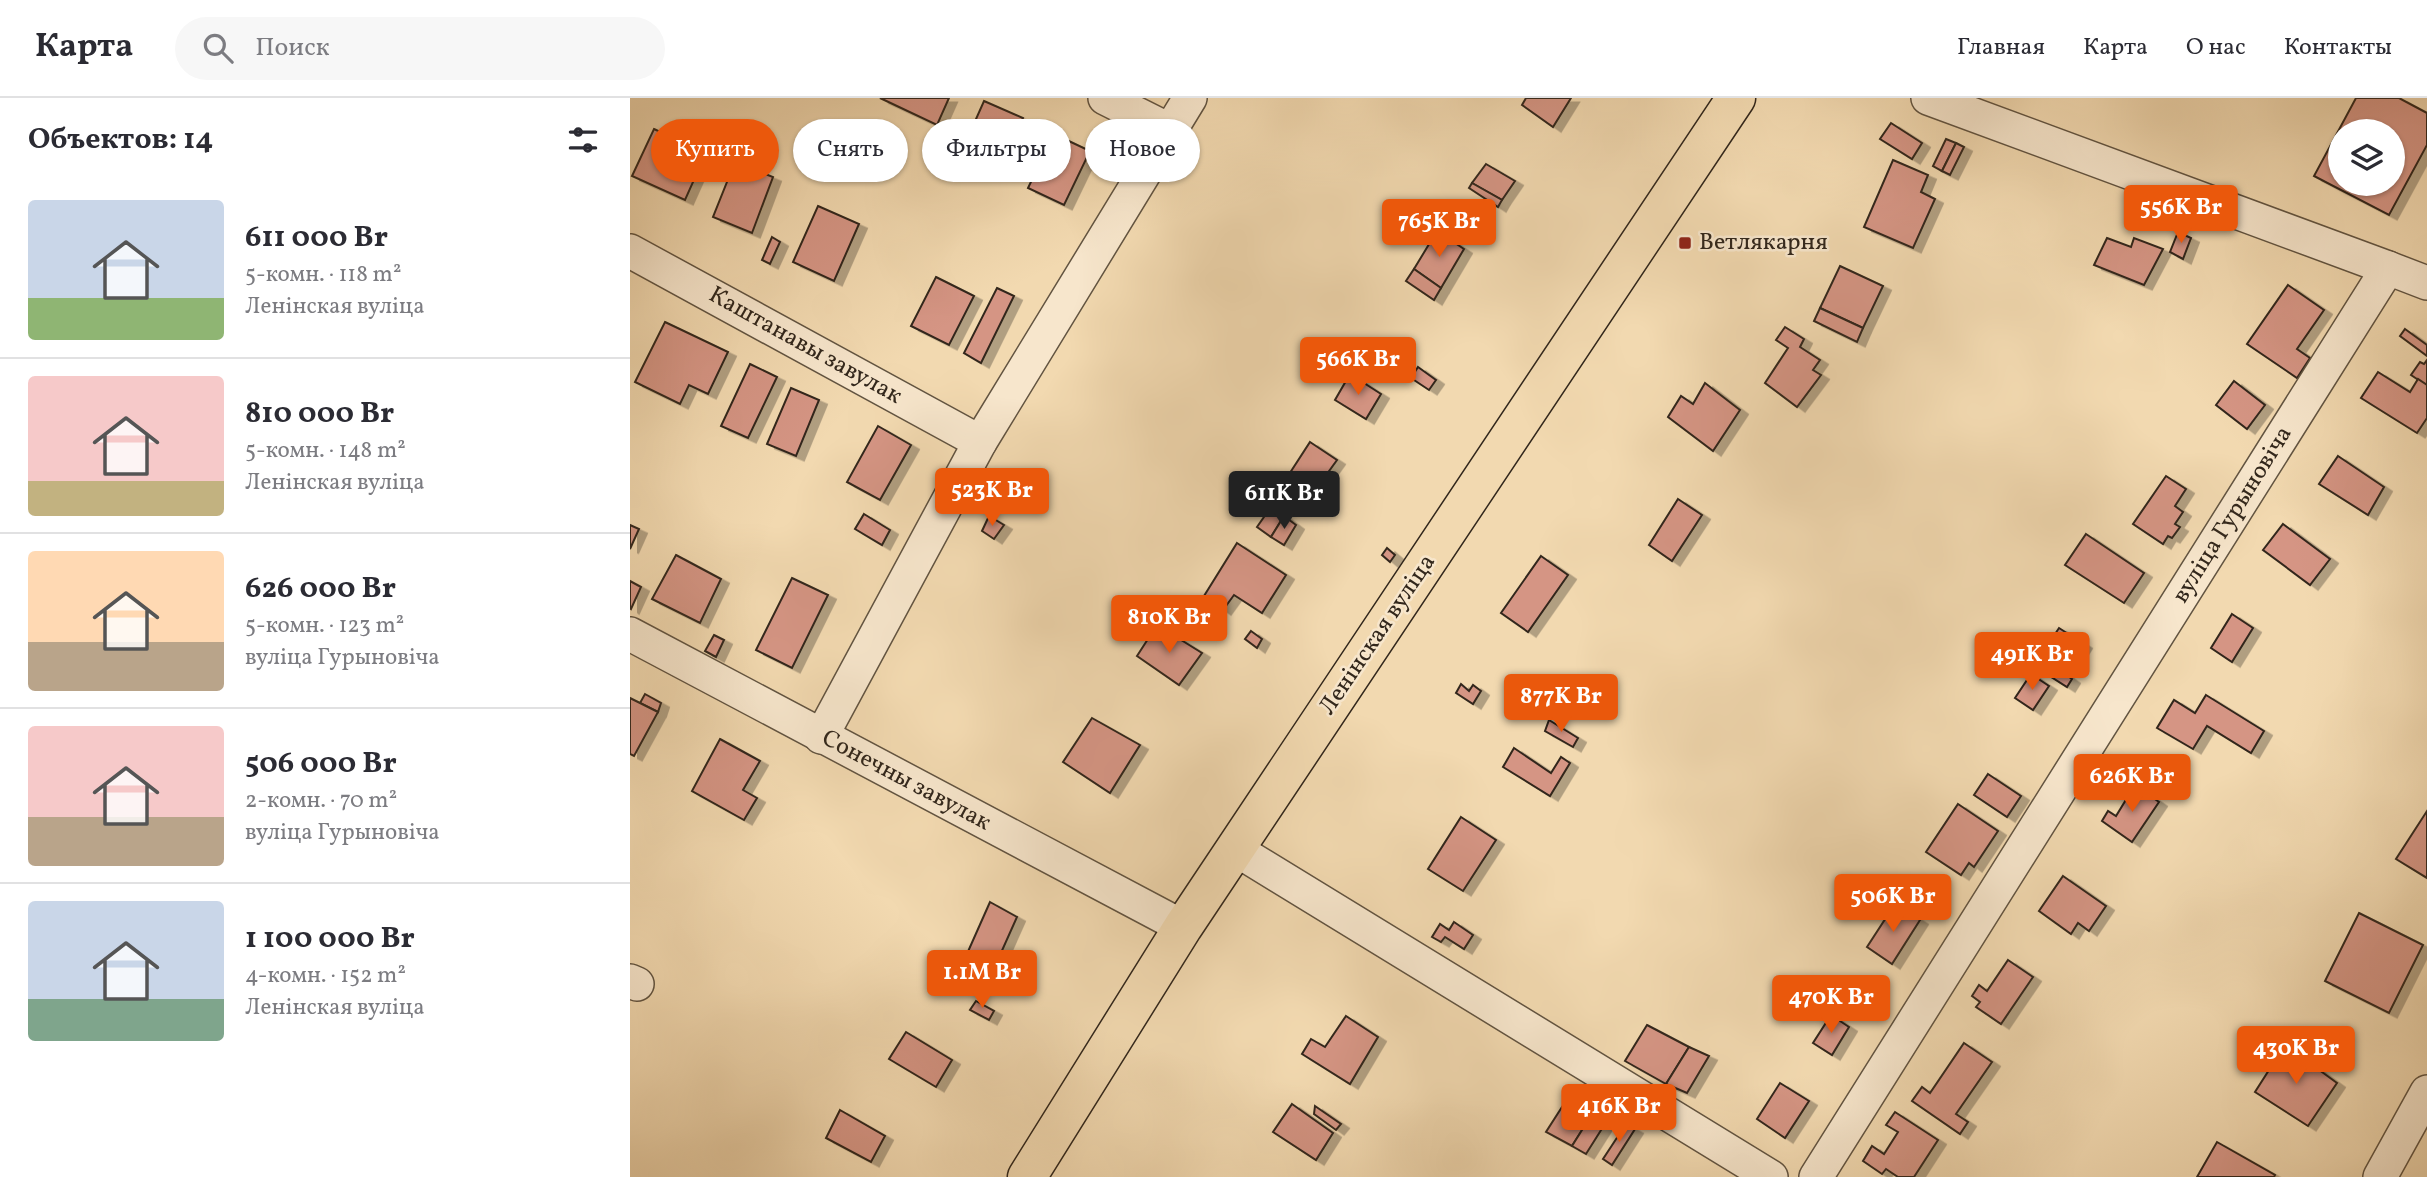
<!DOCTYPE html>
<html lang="ru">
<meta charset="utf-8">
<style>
:root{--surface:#fff;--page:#f7f7f7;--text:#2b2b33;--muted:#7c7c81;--line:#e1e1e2;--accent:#ea580c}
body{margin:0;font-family:Vollkorn,serif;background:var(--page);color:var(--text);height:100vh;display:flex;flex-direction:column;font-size:26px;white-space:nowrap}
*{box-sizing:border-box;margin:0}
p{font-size:23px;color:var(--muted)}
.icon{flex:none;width:38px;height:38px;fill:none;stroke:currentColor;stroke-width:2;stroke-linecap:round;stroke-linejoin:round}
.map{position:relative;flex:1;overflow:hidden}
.sheet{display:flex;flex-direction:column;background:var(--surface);width:630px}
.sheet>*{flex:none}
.guide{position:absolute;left:21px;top:21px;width:665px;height:63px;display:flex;gap:14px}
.fabs{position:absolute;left:1698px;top:21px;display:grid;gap:14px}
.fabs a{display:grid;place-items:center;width:77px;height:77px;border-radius:50%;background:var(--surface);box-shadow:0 2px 5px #0004;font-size:35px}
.price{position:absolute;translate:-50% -60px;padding:0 16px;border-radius:7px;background:var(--accent);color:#fff;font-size:23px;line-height:46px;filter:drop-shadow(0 2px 4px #0008)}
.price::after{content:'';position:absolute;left:50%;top:42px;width:21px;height:16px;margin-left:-10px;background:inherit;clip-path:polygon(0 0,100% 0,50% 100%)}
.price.selected{background:#222;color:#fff}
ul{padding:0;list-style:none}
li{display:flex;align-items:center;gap:21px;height:175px;padding:0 28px}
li+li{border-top:2px solid var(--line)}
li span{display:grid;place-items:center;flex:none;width:196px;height:140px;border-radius:7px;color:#555}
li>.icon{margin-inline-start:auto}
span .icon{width:84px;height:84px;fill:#fffc;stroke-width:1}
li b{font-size:30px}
h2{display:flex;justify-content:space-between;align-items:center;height:84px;padding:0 28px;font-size:30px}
.tag{padding:0 24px;border-radius:32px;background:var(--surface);box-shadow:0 2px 5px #0004;font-size:24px;line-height:63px}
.tag.selected{background:var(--accent);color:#fff}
header{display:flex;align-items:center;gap:42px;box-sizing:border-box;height:98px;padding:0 35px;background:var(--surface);border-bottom:2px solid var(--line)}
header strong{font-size:33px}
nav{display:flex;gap:38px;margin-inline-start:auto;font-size:24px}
.search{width:490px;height:63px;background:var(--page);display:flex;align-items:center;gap:18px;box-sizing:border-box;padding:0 24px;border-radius:38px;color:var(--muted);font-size:26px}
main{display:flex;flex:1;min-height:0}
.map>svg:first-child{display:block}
.building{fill:#d59584;stroke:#32271c;stroke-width:2;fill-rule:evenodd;filter:url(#shadow)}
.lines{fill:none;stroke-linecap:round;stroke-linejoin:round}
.minor-casing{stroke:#625441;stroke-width:36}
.major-casing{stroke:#32271c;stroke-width:41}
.minor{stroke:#f7e6cc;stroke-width:33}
.major{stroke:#f2d9b0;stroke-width:38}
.poi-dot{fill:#8f2418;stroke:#f7e6cc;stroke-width:2.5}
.labels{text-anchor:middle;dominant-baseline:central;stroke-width:5;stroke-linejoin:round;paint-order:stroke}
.poi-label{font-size:24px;fill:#32271c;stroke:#f7e6cc;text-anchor:start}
.street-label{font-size:24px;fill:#32271c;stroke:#f7e6cc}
</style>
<header>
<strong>Карта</strong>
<div class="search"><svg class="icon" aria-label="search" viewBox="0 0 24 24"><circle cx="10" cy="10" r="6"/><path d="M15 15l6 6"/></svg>Поиск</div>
<nav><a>Главная</a><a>Карта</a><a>О нас</a><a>Контакты</a></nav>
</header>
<main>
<section class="sheet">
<h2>Объектов: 14<svg class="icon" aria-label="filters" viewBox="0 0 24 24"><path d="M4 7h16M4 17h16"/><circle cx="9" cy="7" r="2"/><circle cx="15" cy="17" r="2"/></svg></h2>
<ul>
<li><span style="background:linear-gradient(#c9d6e8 70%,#8fb573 0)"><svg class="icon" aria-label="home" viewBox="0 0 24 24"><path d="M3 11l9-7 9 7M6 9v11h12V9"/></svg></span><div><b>611 000 Br</b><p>5-комн. · 118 m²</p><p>Ленінская вуліца</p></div></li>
<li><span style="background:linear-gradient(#f6c9c9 75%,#c2b280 0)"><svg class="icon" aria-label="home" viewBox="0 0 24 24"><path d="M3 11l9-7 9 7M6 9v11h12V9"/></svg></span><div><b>810 000 Br</b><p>5-комн. · 148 m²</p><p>Ленінская вуліца</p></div></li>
<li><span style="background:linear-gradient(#ffd9b3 65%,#b9a48a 0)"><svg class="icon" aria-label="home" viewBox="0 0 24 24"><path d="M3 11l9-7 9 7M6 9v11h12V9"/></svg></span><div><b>626 000 Br</b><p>5-комн. · 123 m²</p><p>вуліца Гурыновіча</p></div></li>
<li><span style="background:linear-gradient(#f6c9c9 65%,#b9a48a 0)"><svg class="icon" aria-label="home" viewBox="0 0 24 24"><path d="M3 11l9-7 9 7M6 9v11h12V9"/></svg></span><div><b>506 000 Br</b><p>2-комн. · 70 m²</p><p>вуліца Гурыновіча</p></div></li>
<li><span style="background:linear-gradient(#c9d6e8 70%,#7fa58c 0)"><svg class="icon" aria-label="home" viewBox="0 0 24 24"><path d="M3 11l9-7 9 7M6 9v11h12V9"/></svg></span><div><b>1 100 000 Br</b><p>4-комн. · 152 m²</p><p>Ленінская вуліца</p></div></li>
</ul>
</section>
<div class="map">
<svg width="1797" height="1079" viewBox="0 0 1797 1079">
<defs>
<filter id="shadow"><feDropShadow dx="8" dy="4.5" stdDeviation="0" flood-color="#0004"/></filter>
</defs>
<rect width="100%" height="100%" fill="#f2d9b0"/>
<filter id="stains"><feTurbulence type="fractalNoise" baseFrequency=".00286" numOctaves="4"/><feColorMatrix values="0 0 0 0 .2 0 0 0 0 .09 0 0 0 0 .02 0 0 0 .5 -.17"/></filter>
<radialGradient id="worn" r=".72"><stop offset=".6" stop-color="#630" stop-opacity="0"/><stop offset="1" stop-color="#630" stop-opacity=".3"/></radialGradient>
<!-- building -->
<g class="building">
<path d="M250 0H319L307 27Z"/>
<path d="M896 0H941L923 29 892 7Z"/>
<path d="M1726 0H1769L1797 15V47L1759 117 1684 78ZM1710 33H1762V86H1710Z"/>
<path d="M354 3 393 20 372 66 334 48Z"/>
<path d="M1261 25 1292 45 1282 61 1250 41Z"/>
<path d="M24 31 76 55 55 102 2 78Z"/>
<path d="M424 36 460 53 434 107 398 90Z"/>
<path d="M1316 41 1326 45 1312 73 1303 68Z"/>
<path d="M1326 45 1334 49 1320 77 1312 73Z"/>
<path d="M1263 62 1298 77 1291 94 1305 101 1283 150 1234 129Z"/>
<path d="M105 64 143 79 122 135 83 119Z"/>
<path d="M856 66 885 83 872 102 842 85Z"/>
<path d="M842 85 872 102 868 109 839 90Z"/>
<path d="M188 108 229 126 204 183 163 164Z"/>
<path d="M807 133 834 151 811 190 784 171Z"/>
<path d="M1548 134 1561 140 1553 161 1540 154Z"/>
<path d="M142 139 150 144 140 166 132 162Z"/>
<path d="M1477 140 1501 149 1504 140 1533 151 1514 187 1464 167Z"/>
<path d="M1210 168 1253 188 1233 230 1190 210Z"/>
<path d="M784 171 811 190 804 202 776 183Z"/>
<path d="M306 179 344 198 319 247 281 228Z"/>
<path d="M1658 187 1694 212 1667 251 1680 260 1667 280 1617 246Z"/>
<path d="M367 190 384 198 351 265 334 255Z"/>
<path d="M1190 210 1233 230 1227 244 1184 223Z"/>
<path d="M35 224 98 254 78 296 59 287 50 306 5 284Z"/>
<path d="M1155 229 1174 241 1170 249 1190 262 1183 272 1191 277 1167 309 1135 285 1158 250 1146 242Z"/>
<path d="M1775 231 1797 247V258L1770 238Z"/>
<path d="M1797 262V286L1796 287 1781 277 1790 264 1794 266Z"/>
<path d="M120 266 147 279 118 340 91 328Z"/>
<path d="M788 269 806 282 799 292 781 280Z"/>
<path d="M1748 274 1780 294 1788 281 1797 287V320L1787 335 1731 300Z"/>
<path d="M720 276 751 296 736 321 705 302Z"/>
<path d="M1604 283 1635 307 1617 331 1586 307Z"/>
<path d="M1075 285 1110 312 1083 353 1038 319 1051 298 1063 306Z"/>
<path d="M161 290 189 302 166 358 137 346Z"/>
<path d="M248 328 281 347 250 402 217 384Z"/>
<path d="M680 344 707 362 692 383 700 391 689 405 656 381Z"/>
<path d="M1708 358 1754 389 1738 417 1689 386Z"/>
<path d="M1536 378 1556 391 1545 408 1553 414 1545 426 1550 429 1542 440 1538 438 1533 446 1503 426Z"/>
<path d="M1048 401 1072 417 1042 463 1019 447Z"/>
<path d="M641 409 654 418 641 439 627 429Z"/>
<path d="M234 416 260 432 252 447 225 431Z"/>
<path d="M359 418 374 427 364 441 352 433Z"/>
<path d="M654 418 666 427 654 447 641 439Z"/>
<path d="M1653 426 1700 461 1680 487 1633 452Z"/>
<path d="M0 427 9 431 0 451Z"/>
<path d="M1456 436 1514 475 1494 505 1435 467Z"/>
<path d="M607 445 656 477 632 515 604 497 593 512 574 498Z"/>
<path d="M757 450 765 457 760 464 752 457Z"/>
<path d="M46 457 91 481 70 525 22 501Z"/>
<path d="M911 458 938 477 898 534 871 515Z"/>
<path d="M162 480 198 497 162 570 126 552Z"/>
<path d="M0 483 11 489 1 511 0 510Z"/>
<path d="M1602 516 1623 530 1602 564 1581 550Z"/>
<path d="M527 527 572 555 549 587 507 558Z"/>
<path d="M1429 530 1454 546 1435 576 1442 581 1437 589 1404 568Z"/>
<path d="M621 533 632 541 627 550 615 541Z"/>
<path d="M84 537 94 542 86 559 75 553Z"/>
<path d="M1401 576 1419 588 1403 612 1385 600Z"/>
<path d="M831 586 839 593 843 587 851 593 843 606 826 595Z"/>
<path d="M15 596 31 605 28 614 10 605Z"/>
<path d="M1576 597 1634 633 1621 655 1577 628 1563 651 1527 630 1544 602 1565 615Z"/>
<path d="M0 600 28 614 4 658 0 656Z"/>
<path d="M462 620 510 647 480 695 433 664Z"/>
<path d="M919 622 948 640 943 649 915 633Z"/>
<path d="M90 641 130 663 113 692 127 700 114 722 62 693Z"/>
<path d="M884 650 921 675 931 659 940 665 920 698 873 669Z"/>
<path d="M1358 676 1391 698 1377 719 1344 697Z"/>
<path d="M1505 687 1529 704 1502 744 1472 723 1478 713 1486 718Z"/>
<path d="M1328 706 1368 733 1344 769 1339 765 1331 777 1296 754Z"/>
<path d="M1797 713V780L1766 761Z"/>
<path d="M831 719 866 742 833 793 798 771Z"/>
<path d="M1433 778 1476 808 1459 833 1448 825 1441 836 1409 813Z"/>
<path d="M360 804 387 819 370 857 377 860 370 875 336 858Z"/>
<path d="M1265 806 1290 822 1262 866 1237 849Z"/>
<path d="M1729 815 1793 847 1759 915 1695 883Z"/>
<path d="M824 824 843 837 834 851 815 839 811 844 802 839 810 826 819 832Z"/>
<path d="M1378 862 1403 879 1371 926 1346 909 1350 904 1342 898 1349 887 1357 893Z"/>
<path d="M346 903 364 913 359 922 340 912Z"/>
<path d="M1201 917 1219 929 1202 957 1183 945Z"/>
<path d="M716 918 748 939 720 986 672 956 681 941 695 949Z"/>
<path d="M1017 927 1059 949 1036 986 995 963Z"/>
<path d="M276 934 322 962 306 989 259 961Z"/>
<path d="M1334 945 1362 964 1326 1016 1338 1024 1330 1036 1282 1003 1292 989 1300 995Z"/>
<path d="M1655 947 1707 985 1678 1028 1625 994Z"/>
<path d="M1059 949 1079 958 1057 995 1036 986Z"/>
<path d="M1150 985 1179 1003 1155 1040 1127 1021Z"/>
<path d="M939 998 964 1013 942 1048 916 1034Z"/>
<path d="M662 1006 703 1035 686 1062 643 1034Z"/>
<path d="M685 1008 711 1026 706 1032 684 1016Z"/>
<path d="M210 1012 255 1038 241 1064 196 1040Z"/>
<path d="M964 1013 978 1021 956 1056 942 1048Z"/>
<path d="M1265 1014 1308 1042 1284 1079H1268L1256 1071 1252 1076 1233 1063 1242 1048 1254 1056 1268 1034 1256 1027Z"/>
<path d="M996 1026 1005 1031 982 1067 973 1061Z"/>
<path d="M1587 1044 1645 1077 1644 1079H1567Z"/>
</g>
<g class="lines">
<!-- minor casing -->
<g class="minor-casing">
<g id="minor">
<path d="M475 0 539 32"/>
<path d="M0 153 350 344"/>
<path d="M1758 170 1797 185"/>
<path d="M0 536 553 829"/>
<path d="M191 639 350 344 560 0"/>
<path d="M605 751 1141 1079"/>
<path d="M0 883 7 886"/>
<path d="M1186 1079 1758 170 1298 0"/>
<path d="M1750 1079 1797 994"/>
</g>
</g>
<!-- major casing -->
<g class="major-casing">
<path id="major" d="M397 1079 553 829 1106 0"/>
</g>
<!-- minor -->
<use href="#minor" class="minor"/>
<!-- major -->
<use href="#major" class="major"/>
</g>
<!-- markers -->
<rect class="poi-dot" x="1048" y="138" width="14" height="14" rx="3.5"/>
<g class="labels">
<!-- poi labels -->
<g class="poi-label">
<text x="1069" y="145">Ветлякарня</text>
</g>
<!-- street labels -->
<g class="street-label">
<text transform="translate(175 248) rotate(29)">Каштанавы завулак</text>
<text transform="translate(1603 417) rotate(-58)">вуліца Гурыновіча</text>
<text transform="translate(748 537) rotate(-56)">Ленінская вуліца</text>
<text transform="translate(276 683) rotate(28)">Сонечны завулак</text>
</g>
</g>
<rect width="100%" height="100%" filter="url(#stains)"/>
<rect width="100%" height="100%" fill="url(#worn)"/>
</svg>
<div class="fabs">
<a><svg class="icon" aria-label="layers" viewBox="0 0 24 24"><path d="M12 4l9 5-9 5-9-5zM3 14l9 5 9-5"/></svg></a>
</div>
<b class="price" style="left:1551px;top:147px">556K Br</b>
<b class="price" style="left:809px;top:161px">765K Br</b>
<b class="price" style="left:728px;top:299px">566K Br</b>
<b class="price" style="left:362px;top:430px">523K Br</b>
<b class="price selected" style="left:654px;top:433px">611K Br</b>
<b class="price" style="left:539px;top:557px">810K Br</b>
<b class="price" style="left:1402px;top:594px">491K Br</b>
<b class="price" style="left:931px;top:636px">877K Br</b>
<b class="price" style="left:1502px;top:716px">626K Br</b>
<b class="price" style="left:1263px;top:836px">506K Br</b>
<b class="price" style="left:352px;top:912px">1.1M Br</b>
<b class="price" style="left:1201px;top:937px">470K Br</b>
<b class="price" style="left:1666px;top:988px">430K Br</b>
<b class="price" style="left:989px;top:1046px">416K Br</b>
<div class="guide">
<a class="tag selected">Купить</a>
<a class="tag">Снять</a>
<a class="tag">Фильтры</a>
<a class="tag">Новое</a>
</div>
</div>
</main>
